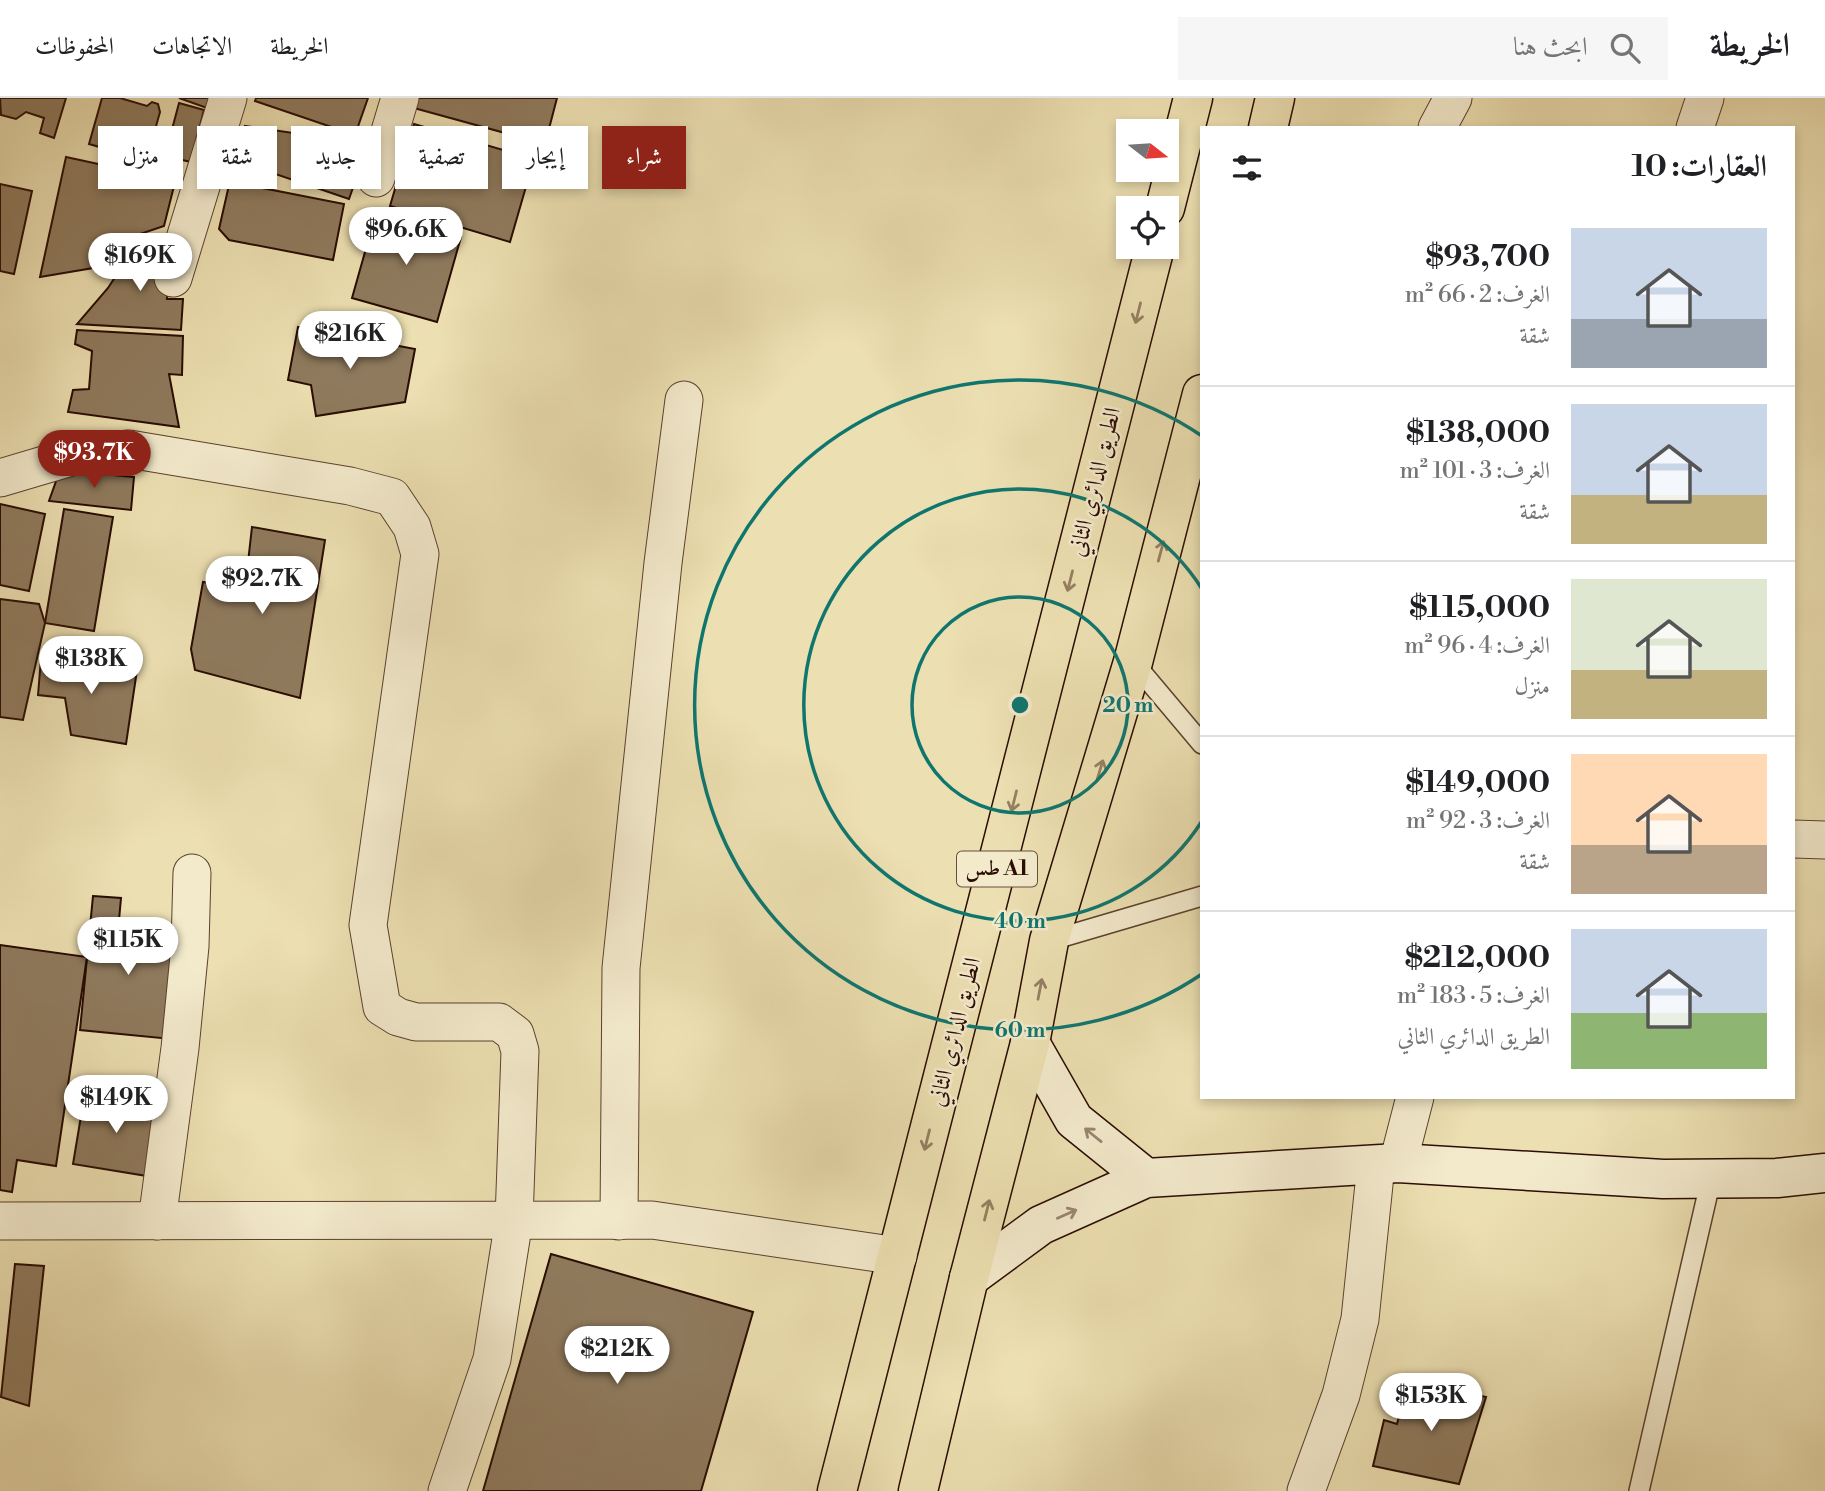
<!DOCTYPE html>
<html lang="ar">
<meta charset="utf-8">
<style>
:root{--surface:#fff;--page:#f6f6f6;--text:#202124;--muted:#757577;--line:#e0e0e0;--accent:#8f2418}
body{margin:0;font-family:"Libre Bodoni",Amiri,serif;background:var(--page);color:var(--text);direction:rtl;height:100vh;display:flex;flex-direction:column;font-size:26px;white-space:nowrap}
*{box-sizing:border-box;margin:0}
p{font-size:23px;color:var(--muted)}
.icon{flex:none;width:38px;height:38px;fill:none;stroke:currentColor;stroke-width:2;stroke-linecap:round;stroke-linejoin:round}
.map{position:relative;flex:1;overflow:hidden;direction:ltr}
.drawer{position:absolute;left:1200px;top:28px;width:595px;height:973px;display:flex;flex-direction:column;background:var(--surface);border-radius:0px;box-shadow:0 4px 10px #0003;direction:rtl}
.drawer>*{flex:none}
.guide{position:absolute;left:21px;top:28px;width:665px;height:63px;direction:rtl;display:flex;gap:14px}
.needle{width:46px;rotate:107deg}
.controls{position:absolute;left:1116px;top:21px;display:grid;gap:14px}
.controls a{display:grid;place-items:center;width:63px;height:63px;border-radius:0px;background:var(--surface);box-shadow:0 4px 10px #0003;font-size:35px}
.price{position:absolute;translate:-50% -60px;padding:0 16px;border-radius:24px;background:#fff;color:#222;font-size:23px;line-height:46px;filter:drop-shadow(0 2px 4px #0008)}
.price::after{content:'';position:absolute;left:50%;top:42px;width:21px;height:16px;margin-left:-10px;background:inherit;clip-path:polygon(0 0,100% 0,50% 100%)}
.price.current{background:var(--accent);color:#fff}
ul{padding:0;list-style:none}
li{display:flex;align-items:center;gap:21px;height:175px;padding:0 28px}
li+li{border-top:2px solid var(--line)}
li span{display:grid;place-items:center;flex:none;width:196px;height:140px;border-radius:0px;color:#555}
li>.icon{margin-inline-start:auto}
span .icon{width:84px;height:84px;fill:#fffc;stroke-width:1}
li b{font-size:30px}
h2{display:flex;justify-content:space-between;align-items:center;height:84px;padding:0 28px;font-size:30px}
.chip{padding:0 24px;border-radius:0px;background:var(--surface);box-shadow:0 4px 10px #0003;font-size:24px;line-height:63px}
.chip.current{background:var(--accent);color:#fff}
header{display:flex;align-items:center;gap:42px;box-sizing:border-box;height:98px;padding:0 35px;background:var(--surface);border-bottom:2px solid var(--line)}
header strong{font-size:33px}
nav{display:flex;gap:38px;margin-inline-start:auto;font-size:24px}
.search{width:490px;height:63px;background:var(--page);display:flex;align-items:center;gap:18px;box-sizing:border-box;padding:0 24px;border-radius:0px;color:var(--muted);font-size:26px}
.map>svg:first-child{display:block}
.building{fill:#8f7a5d;stroke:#2a0c02;stroke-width:2}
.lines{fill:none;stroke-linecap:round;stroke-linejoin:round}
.lane-casing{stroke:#5a412e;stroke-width:22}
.street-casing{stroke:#5a412e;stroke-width:39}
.secondary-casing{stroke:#2a0c02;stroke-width:41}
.highway-casing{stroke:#2a0c02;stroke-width:41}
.lane{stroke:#f3eacc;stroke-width:19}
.street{stroke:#f3eacc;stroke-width:37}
.secondary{stroke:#f3eacc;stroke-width:38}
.highway{stroke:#ecdfb1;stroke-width:38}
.oneway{stroke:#958062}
.oneway2{stroke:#998671}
.ring{fill:none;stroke:#0f766e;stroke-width:3.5}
.labels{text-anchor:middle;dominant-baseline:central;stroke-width:5;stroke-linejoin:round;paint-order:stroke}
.shield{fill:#f3eacc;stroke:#664f3f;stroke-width:2}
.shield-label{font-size:21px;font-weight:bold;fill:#2a0c02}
.street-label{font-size:23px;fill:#2a0c02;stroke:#f3eacc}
.centre{fill:#0f766e;stroke:#f3eacc;stroke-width:3.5}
.ring-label{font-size:21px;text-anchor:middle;font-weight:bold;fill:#0f766e;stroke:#f3eacc;stroke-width:5;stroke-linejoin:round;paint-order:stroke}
</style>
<header>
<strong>الخريطة</strong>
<div class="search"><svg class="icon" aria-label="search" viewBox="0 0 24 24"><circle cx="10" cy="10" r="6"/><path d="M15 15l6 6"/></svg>ابحث هنا</div>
<nav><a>الخريطة</a><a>الاتجاهات</a><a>المحفوظات</a></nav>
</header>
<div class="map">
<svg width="1825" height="1393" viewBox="0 0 1825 1393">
<rect width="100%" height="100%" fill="#ecdfb1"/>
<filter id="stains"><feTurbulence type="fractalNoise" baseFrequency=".00286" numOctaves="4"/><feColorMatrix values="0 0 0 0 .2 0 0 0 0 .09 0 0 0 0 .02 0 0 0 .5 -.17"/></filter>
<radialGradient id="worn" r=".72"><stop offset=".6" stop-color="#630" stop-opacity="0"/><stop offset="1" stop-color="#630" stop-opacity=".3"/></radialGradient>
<!-- building -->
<g class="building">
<path d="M0 0H66L54 40 40 35 44 20 26 14 16 21 1 17Z"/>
<path d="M102 0H120L147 8 152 4 158 6 160 14 153 39 138 34 131 58 89 46Z"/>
<path d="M179 0H210L207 10Z"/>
<path d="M256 0H368L355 37 255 3Z"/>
<path d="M417 0H557L545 46 414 10Z"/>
<path d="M179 5 204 12 191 64 165 58Z"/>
<path d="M414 26 534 61 510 144 390 108Z"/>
<path d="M245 28 368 46 349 101 246 66Z"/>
<path d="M66 59 126 72 177 76 164 128 134 138 111 167 40 179Z"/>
<path d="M0 86 32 93 14 176 0 173Z"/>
<path d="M229 87H247L344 106 333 162 229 142 219 131Z"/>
<path d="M376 115 461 139 437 224 352 200Z"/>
<path d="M141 139 172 148 167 201H183L181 232 77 226 108 190Z"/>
<path d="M298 229 415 251 405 304 316 318 311 287 288 282Z"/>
<path d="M77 232 183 238 182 277 169 276 179 329 68 314 73 292 89 291 92 253 75 246Z"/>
<path d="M60 372 134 379 131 412 49 403Z"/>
<path d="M0 406 45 416 29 493 0 487Z"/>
<path d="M64 411 113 419 94 533 45 525Z"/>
<path d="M252 429 325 442 300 600 195 572 191 551 203 484 245 491Z"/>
<path d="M0 501 39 506 45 525 23 622 0 619Z"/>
<path d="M47 558 137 572 126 646 71 637 65 600 38 597 41 561Z"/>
<path d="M93 798 121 800 118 833 181 839 171 941 80 932Z"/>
<path d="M0 847 87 859 56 1068 17 1062 12 1094 0 1092Z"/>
<path d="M153 993 161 999 147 1078 73 1066 85 994 124 1000 121 1016 148 1013Z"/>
<path d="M551 1156 753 1214 701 1393H483Z"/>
<path d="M15 1166 44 1168 29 1308 1 1299Z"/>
<path d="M1408 1282 1486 1299 1459 1386 1373 1368 1384 1322 1397 1326Z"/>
</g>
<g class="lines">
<!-- lane casing -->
<g class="lane-casing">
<g id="lane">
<path d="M1133 564 1202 646"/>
<path d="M1049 843 1202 798"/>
<path d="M1639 1393 1711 1081"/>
</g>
</g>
<!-- street casing -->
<g class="street-casing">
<g id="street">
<path d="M1437 30 1453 0"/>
<path d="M1695 30 1705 0"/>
<path d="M376 80 400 0"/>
<path d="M173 180 228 0"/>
<path d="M0 380 81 356 129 351 350 388 392 399 412 429 420 456 368 827 382 909 398 919 416 924H499L515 936 520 953 514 1122 492 1261 447 1393"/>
<path d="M1794 741 1825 742"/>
<path d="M1398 1065 1415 999"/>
<path d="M0 1123 652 1122 898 1158"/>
<path d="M157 1123 180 950 190 848 192 775"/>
<path d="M619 1123 621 870 663 465 684 302"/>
<path d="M1306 1393 1341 1297 1360 1221 1376 1067"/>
</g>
</g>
<!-- secondary casing -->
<g class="secondary-casing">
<g id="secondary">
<path d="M1030 945 1074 1022 1146 1080"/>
<path d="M969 1180 1041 1127 1146 1080 1398 1065 1663 1081 1777 1080 1825 1075"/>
</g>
</g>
<!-- highway casing -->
<g class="highway-casing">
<g id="highway">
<path d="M1268 30 1275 0"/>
<path d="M1165 110 1193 0"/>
<path d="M837 1393 1155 149"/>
<path d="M918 1393 969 1180 1030 945 1049 843 1133 564 1202 296"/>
</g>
</g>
<!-- lane -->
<use href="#lane" class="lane"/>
<!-- street -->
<use href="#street" class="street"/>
<!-- secondary -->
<use href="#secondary" class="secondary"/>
<!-- highway -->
<use href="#highway" class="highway"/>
</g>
<!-- one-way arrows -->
<defs><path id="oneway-shaft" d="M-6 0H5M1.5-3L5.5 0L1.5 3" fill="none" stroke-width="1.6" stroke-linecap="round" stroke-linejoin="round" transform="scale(1.75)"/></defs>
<g class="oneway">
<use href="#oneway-shaft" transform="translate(1138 215) rotate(104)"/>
<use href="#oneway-shaft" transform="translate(1161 453) rotate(-75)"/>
<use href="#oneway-shaft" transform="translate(1070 483) rotate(104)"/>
<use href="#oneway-shaft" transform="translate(1100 672) rotate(-73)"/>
<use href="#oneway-shaft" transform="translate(1014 703) rotate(104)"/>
<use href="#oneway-shaft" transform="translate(1040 891) rotate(-79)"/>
<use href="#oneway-shaft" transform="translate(927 1042) rotate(104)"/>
<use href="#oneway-shaft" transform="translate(987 1112) rotate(-76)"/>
</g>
<g class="oneway2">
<use href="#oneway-shaft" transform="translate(1093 1037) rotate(-141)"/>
<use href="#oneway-shaft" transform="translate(1067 1116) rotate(-24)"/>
</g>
<!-- distance rings -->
<g class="ring">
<circle cx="1020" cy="607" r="108"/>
<path d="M1202 723A216 216 0 1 1 1202 491"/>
<path d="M1202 876A325 325 0 1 1 1202 338"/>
</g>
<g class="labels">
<!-- shield labels -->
<rect class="shield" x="957" y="753.5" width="80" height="35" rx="5"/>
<g class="shield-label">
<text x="997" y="771">طس A1</text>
</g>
<!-- street labels -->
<g class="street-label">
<text transform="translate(1095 384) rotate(-76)">الطريق الدائري الثاني</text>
<text transform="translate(955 934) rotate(-76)">الطريق الدائري الثاني</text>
</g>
</g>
<circle cx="1020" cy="607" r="10" class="centre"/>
<g class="ring-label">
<text x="1128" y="614">20 m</text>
<text x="1020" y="830">40 m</text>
<text x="1020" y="939">60 m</text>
</g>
<rect width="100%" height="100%" filter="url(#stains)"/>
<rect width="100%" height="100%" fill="url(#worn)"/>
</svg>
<div class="controls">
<a><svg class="needle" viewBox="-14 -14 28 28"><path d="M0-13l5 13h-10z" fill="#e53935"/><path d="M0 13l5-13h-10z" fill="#757577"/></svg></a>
<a><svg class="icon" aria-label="locate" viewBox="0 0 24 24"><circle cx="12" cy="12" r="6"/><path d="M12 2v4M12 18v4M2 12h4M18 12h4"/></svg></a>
</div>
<b class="price" style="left:406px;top:169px">$96.6K</b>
<b class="price" style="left:140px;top:195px">$169K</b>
<b class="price" style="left:350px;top:273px">$216K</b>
<b class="price current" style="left:94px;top:392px">$93.7K</b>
<b class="price" style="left:262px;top:518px">$92.7K</b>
<b class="price" style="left:91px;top:598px">$138K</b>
<b class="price" style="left:128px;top:879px">$115K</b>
<b class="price" style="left:116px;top:1037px">$149K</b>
<b class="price" style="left:617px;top:1288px">$212K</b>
<b class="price" style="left:1431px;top:1335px">$153K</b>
<div class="guide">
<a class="chip current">شراء</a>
<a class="chip">إيجار</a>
<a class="chip">تصفية</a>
<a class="chip">جديد</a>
<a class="chip">شقة</a>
<a class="chip">منزل</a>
</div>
<section class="drawer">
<h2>العقارات: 10<svg class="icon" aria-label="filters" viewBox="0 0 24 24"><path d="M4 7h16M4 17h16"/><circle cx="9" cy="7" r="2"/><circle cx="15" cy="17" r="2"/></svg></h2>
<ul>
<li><span style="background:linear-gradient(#c9d6e8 65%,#9aa5b1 0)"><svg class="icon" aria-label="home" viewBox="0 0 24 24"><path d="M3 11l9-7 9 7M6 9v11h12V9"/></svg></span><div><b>$93,700</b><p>الغرف: 2 · 66 m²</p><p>شقة</p></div></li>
<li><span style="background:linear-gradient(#c9d6e8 65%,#c2b280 0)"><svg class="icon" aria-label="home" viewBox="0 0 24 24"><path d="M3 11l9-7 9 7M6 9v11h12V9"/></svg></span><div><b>$138,000</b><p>الغرف: 3 · 101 m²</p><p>شقة</p></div></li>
<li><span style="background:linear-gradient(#dfe7d0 65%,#c2b280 0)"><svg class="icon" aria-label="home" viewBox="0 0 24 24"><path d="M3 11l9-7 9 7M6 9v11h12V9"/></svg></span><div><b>$115,000</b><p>الغرف: 4 · 96 m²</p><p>منزل</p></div></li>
<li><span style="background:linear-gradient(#ffd9b3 65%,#b9a48a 0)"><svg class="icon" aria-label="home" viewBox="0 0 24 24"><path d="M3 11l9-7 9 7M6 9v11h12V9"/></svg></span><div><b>$149,000</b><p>الغرف: 3 · 92 m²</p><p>شقة</p></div></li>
<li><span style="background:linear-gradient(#c9d6e8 60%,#8fb573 0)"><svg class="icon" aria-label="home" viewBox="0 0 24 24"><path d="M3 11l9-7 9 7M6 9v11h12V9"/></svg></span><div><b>$212,000</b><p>الغرف: 5 · 183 m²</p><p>الطريق الدائري الثاني</p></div></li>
</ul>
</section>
</div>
